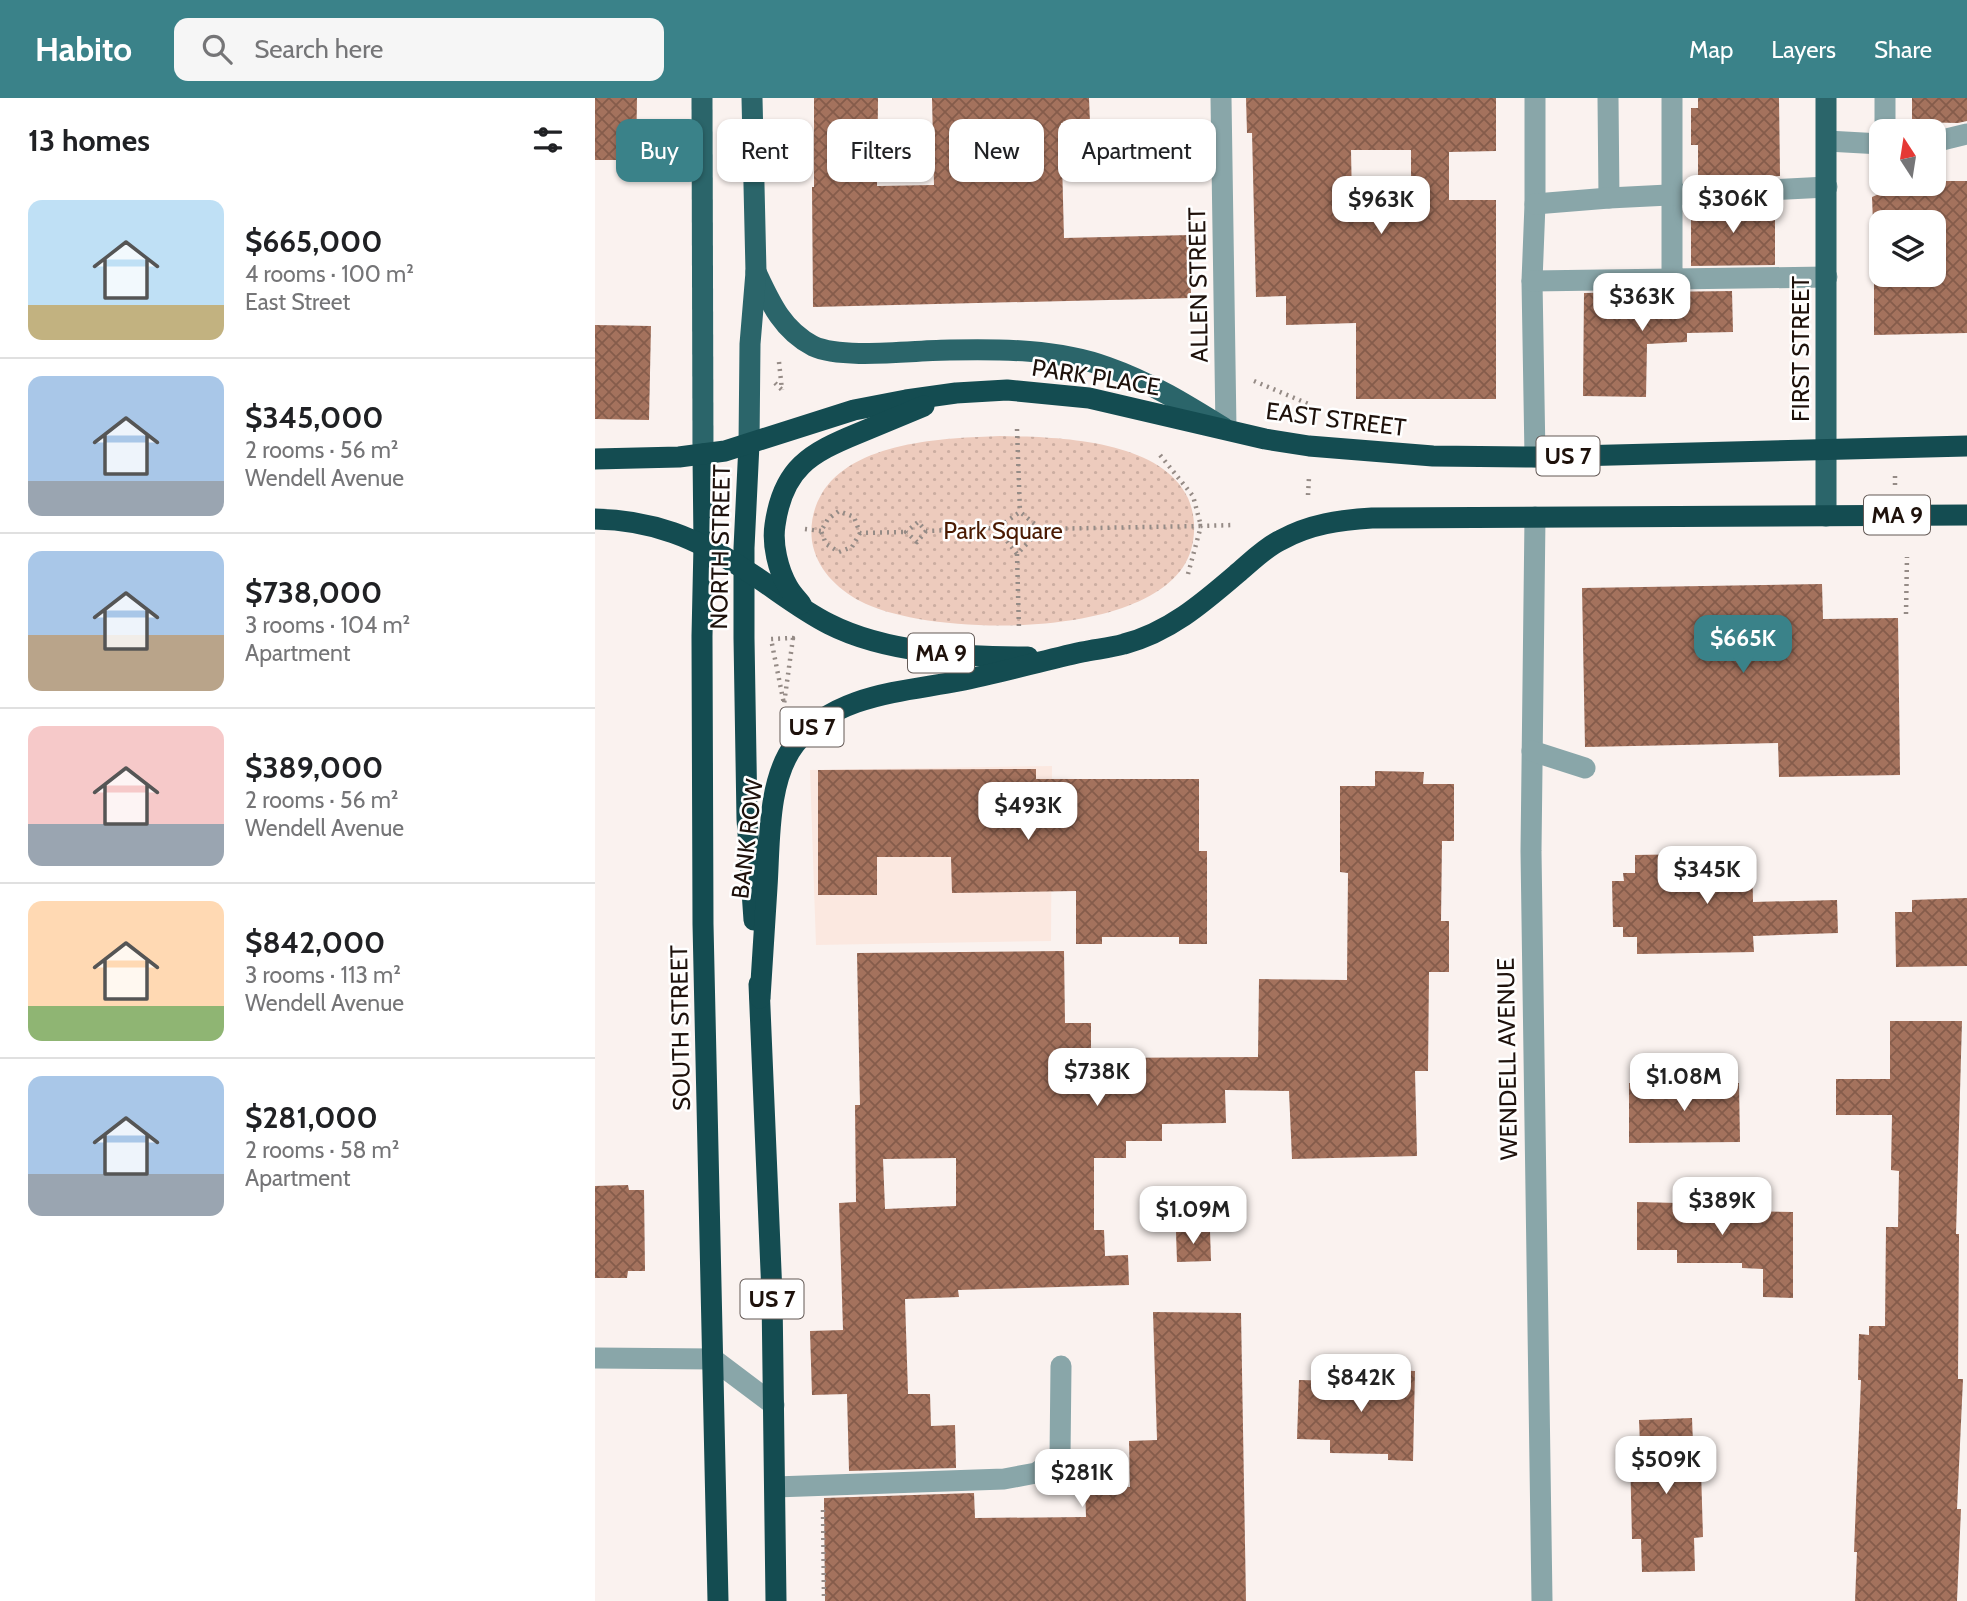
<!DOCTYPE html>
<meta charset="utf-8">
<style>
:root{--surface:#fff;--page:#f6f6f6;--text:#202124;--muted:#757577;--line:#e0e0e0;--accent:#3a8289}
body{margin:0;font-family:Cabin,sans-serif;background:var(--page);color:var(--text);height:100vh;display:flex;flex-direction:column;font-size:26px;white-space:nowrap}
*{box-sizing:border-box;margin:0}
p{font-size:23px;color:var(--muted)}
.icon{flex:none;width:38px;height:38px;fill:none;stroke:currentColor;stroke-width:2;stroke-linecap:round;stroke-linejoin:round}
.map{position:relative;flex:1;overflow:hidden}
.details{display:flex;flex-direction:column;background:var(--surface);width:595px}
.details>*{flex:none}
.top-card{position:absolute;left:21px;top:21px;width:665px;height:63px;display:flex;gap:14px}
.needle{width:46px;rotate:348deg}
.controls{position:absolute;left:1274px;top:21px;display:grid;gap:14px}
.controls a{display:grid;place-items:center;width:77px;height:77px;border-radius:14px;background:var(--surface);box-shadow:0 2px 5px #0004;font-size:35px}
.price{position:absolute;translate:-50% -60px;padding:0 16px;border-radius:14px;background:#fff;color:#222;font-size:23px;line-height:46px;filter:drop-shadow(0 2px 4px #0008)}
.price::after{content:'';position:absolute;left:50%;top:42px;width:21px;height:16px;margin-left:-10px;background:inherit;clip-path:polygon(0 0,100% 0,50% 100%)}
.price.active{background:var(--accent);color:#fff}
ul{padding:0;list-style:none}
li{display:flex;align-items:center;gap:21px;height:175px;padding:0 28px}
li+li{border-top:2px solid var(--line)}
li span{display:grid;place-items:center;flex:none;width:196px;height:140px;border-radius:14px;color:#555}
li>.icon{margin-inline-start:auto}
span .icon{width:84px;height:84px;fill:#fffc;stroke-width:1}
li b{font-size:30px}
h2{display:flex;justify-content:space-between;align-items:center;height:84px;padding:0 28px;font-size:30px}
.tag{padding:0 24px;border-radius:14px;background:var(--surface);box-shadow:0 2px 5px #0004;font-size:24px;line-height:63px}
.tag.active{background:var(--accent);color:#fff}
header{display:flex;align-items:center;gap:42px;box-sizing:border-box;height:98px;padding:0 35px;background:var(--accent);color:#fff}
header strong{font-size:33px}
nav{display:flex;gap:38px;margin-inline-start:auto;font-size:24px}
.search{width:490px;height:63px;background:var(--page);display:flex;align-items:center;gap:18px;box-sizing:border-box;padding:0 24px;border-radius:14px;color:var(--muted);font-size:26px}
main{display:flex;flex:1;min-height:0}
.map>svg:first-child{display:block}
.built{fill:#fbe8e0}
.park{fill:url(#park-dots)}
.building{fill:url(#building-cross-hatch);fill-rule:evenodd}
.lines{fill:none;stroke-linecap:round;stroke-linejoin:round}
.path{stroke:#958b86;stroke-width:4.5;stroke-dasharray:2 5;stroke-linecap:butt}
.minor{stroke:#89a6a9;stroke-width:21}
.major{stroke:#2b656a;stroke-width:21}
.highway{stroke:#144c51;stroke-width:21}
.labels{text-anchor:middle;dominant-baseline:central;stroke-width:5;stroke-linejoin:round;paint-order:stroke}
.shield{fill:#fff;stroke:#625854;stroke-width:2}
.shield-label{font-size:23px;font-weight:bold;fill:#1e110b}
.street-label{font-size:24px;fill:#1e110b;stroke:#fff}
.park-label{font-size:24px;fill:#4a1a02;stroke:#fff}
</style>
<header>
<strong>Habito</strong>
<div class="search"><svg class="icon" aria-label="search" viewBox="0 0 24 24"><circle cx="10" cy="10" r="6"/><path d="M15 15l6 6"/></svg>Search here</div>
<nav><a>Map</a><a>Layers</a><a>Share</a></nav>
</header>
<main>
<section class="details">
<h2>13 homes<svg class="icon" aria-label="filters" viewBox="0 0 24 24"><path d="M4 7h16M4 17h16"/><circle cx="9" cy="7" r="2"/><circle cx="15" cy="17" r="2"/></svg></h2>
<ul>
<li><span style="background:linear-gradient(#bfe0f5 75%,#c2b280 0)"><svg class="icon" aria-label="home" viewBox="0 0 24 24"><path d="M3 11l9-7 9 7M6 9v11h12V9"/></svg></span><div><b>$665,000</b><p>4 rooms · 100 m²</p><p>East Street</p></div></li>
<li><span style="background:linear-gradient(#a9c7e8 75%,#9aa5b1 0)"><svg class="icon" aria-label="home" viewBox="0 0 24 24"><path d="M3 11l9-7 9 7M6 9v11h12V9"/></svg></span><div><b>$345,000</b><p>2 rooms · 56 m²</p><p>Wendell Avenue</p></div></li>
<li><span style="background:linear-gradient(#a9c7e8 60%,#b9a48a 0)"><svg class="icon" aria-label="home" viewBox="0 0 24 24"><path d="M3 11l9-7 9 7M6 9v11h12V9"/></svg></span><div><b>$738,000</b><p>3 rooms · 104 m²</p><p>Apartment</p></div></li>
<li><span style="background:linear-gradient(#f6c9c9 70%,#9aa5b1 0)"><svg class="icon" aria-label="home" viewBox="0 0 24 24"><path d="M3 11l9-7 9 7M6 9v11h12V9"/></svg></span><div><b>$389,000</b><p>2 rooms · 56 m²</p><p>Wendell Avenue</p></div></li>
<li><span style="background:linear-gradient(#ffd9b3 75%,#8fb573 0)"><svg class="icon" aria-label="home" viewBox="0 0 24 24"><path d="M3 11l9-7 9 7M6 9v11h12V9"/></svg></span><div><b>$842,000</b><p>3 rooms · 113 m²</p><p>Wendell Avenue</p></div></li>
<li><span style="background:linear-gradient(#a9c7e8 70%,#9aa5b1 0)"><svg class="icon" aria-label="home" viewBox="0 0 24 24"><path d="M3 11l9-7 9 7M6 9v11h12V9"/></svg></span><div><b>$281,000</b><p>2 rooms · 58 m²</p><p>Apartment</p></div></li>
</ul>
</section>
<div class="map">
<svg width="1372" height="1503" viewBox="0 0 1372 1503">
<defs>
<pattern id="park-dots" width="8" height="8" patternUnits="userSpaceOnUse" patternTransform="scale(1.75)"><rect width="8" height="8" fill="#edcbbd"/><path d="M2 2h.1M6 6h.1" fill="none" stroke="#cbada1" stroke-width="1.8" stroke-linecap="round"/></pattern>
<pattern id="building-cross-hatch" width="8" height="8" patternUnits="userSpaceOnUse" patternTransform="scale(1.75)"><rect width="8" height="8" fill="#a4725d"/><path d="M0 0l8 8M0 8l8-8" fill="none" stroke="#855c4b"/></pattern>
</defs>
<rect width="100%" height="100%" fill="#faf2ef"/>
<!-- built -->
<path class="built" d="M457 668 456 843 221 847 215 672Z"/>
<!-- park -->
<path class="park" d="M405 338C461 339 565 341 593 400 600 416 601 435 596 452 569 544 333 540 265 503 242 491 221 470 217 443 215 427 218 411 226 397 257 343 350 340 405 338Z"/>
<!-- building -->
<g class="building">
<path d="M0 0H42L41 62H0Z"/>
<path d="M219 0H283L282 88 339 87 337 0H494L495 25H466L469 140 595 137 596 200 218 209 217 89H219Z"/>
<path d="M651 0H901V53L854 54V102H901V301H761V225L691 227V198L661 199 657 35H652ZM756 52H816V102L757 103Z"/>
<path d="M1103 0H1184L1185 78 1103 82V47H1096V10H1103Z"/>
<path d="M1317 0H1372V23L1363 25 1317 24Z"/>
<path d="M1339 83H1372V235L1279 237V177H1339V124H1278L1277 99 1305 87 1331 95V86H1339Z"/>
<path d="M1180 105V167L1096 168V109Z"/>
<path d="M1137 193 1138 234 1092 235V244L1052 246 1051 299 988 298 989 195Z"/>
<path d="M0 227 56 228 54 322 0 321Z"/>
<path d="M1227 486 1228 521 1303 520 1305 677 1184 679 1183 645 990 649 987 490Z"/>
<path d="M441 671V681H604V753H612V846H584V839H507V846H481V793L357 795 356 759H282V797H223V672Z"/>
<path d="M780 673 829 674 828 686H859V743H847L846 823H854V874H834L833 973H820L822 1058 697 1061 694 993 630 992 631 1025 567 1026V1043H531V1060H499V1132H509L510 1158 533 1157 534 1187 363 1192 364 1199 310 1201 313 1296H335L336 1328 360 1327 361 1370 254 1373 252 1296 217 1297 215 1233 248 1232 244 1105 261 1104 260 1007H265L262 855 469 853 470 925H496V960L663 959 664 881 752 882 753 775 745 774V688H780ZM361 1060V1108L290 1111 288 1061Z"/>
<path d="M1157 755 1158 804 1242 802 1243 835 1158 838 1159 854 1042 856V839H1028V829H1018L1017 783H1029L1028 775H1040V757Z"/>
<path d="M1372 800V868L1301 869 1300 814H1317V802Z"/>
<path d="M1295 923H1367L1361 1136H1364L1363 1281H1368L1362 1411H1366L1362 1503H1260L1262 1454H1259L1266 1282H1263L1264 1236 1274 1237V1228H1290L1291 1129H1303L1304 1073 1296 1072 1297 1017H1241V981H1295Z"/>
<path d="M1034 985H1144L1145 1044 1034 1045Z"/>
<path d="M33 1087 34 1092H49L50 1173H33L32 1180H0V1088Z"/>
<path d="M1084 1095H1115V1106L1154 1107 1153 1113 1198 1114V1200L1168 1199V1171L1147 1170V1165H1082V1152H1042V1104L1083 1105Z"/>
<path d="M615 1133 616 1163 582 1164 581 1134Z"/>
<path d="M558 1214 646 1215 651 1503H230L229 1400 379 1395 380 1420 491 1419 490 1388 535 1389 534 1343 562 1342Z"/>
<path d="M779 1272 820 1273 818 1363 793 1362V1356L735 1355V1342L702 1341 704 1282 749 1283V1279H779Z"/>
<path d="M1097 1320 1099 1372H1106L1108 1439 1099 1440 1100 1473 1047 1474 1046 1441H1037L1035 1355H1040V1346H1045L1044 1322Z"/>
</g>
<g class="lines">
<!-- path -->
<g class="path">
<path d="M184 264 187 292"/>
<path d="M659 283 716 307"/>
<path d="M180 285 187 292"/>
<path d="M422 331 425 414"/>
<path d="M1300 387V376"/>
<path d="M713 397 714 379"/>
<path d="M210 431 226 433"/>
<path d="M446 431 422 456 402 430 425 414 446 431 606 428 598 398 565 357"/>
<path d="M331 433 322 444 311 434 323 424 331 433 402 430"/>
<path d="M265 435 257 449 244 454 231 446 226 433 233 421 244 413 259 419 265 435 311 434"/>
<path d="M422 456 424 532"/>
<path d="M593 476 606 428 639 427"/>
<path d="M1311 516 1312 459"/>
<path d="M198 540 189 606 176 541Z"/>
<path d="M228 1412 229 1503"/>
</g>
<!-- minor -->
<g class="minor">
<path d="M626 0 631 331"/>
<path d="M940 0V106L937 183 940 359"/>
<path d="M1013 0 1014 100"/>
<path d="M1077 0V181L1232 179"/>
<path d="M1290 33V0"/>
<path d="M1232 43 1286 46"/>
<path d="M1339 44 1372 36"/>
<path d="M940 106 1014 100 1232 89"/>
<path d="M937 183 1077 181"/>
<path d="M940 419 936 753 947 1503"/>
<path d="M937 653 990 670"/>
<path d="M0 1260 118 1261 179 1307"/>
<path d="M180 1389 409 1381 441 1375 465 1359 466 1268"/>
</g>
<!-- major -->
<g class="major">
<path d="M107 0 108 356"/>
<path d="M1231 0V418"/>
<path d="M161 174C175 204 187 232 218 248 248 262 320 252 355 252 406 251 463 251 512 269 555 284 592 307 629 330"/>
<path d="M154 346 155 246 161 174 157 0"/>
</g>
<!-- highway -->
<g class="highway">
<path d="M154 346 149 450V540L152 721 159 822"/>
<path d="M108 356 109 447 107 538 108 826 123 1503"/>
<path d="M0 361 84 359 130 353 259 312 311 302 361 295 412 292 494 300 670 341 714 348 838 358 940 359 1372 348"/>
<path d="M0 421C58 422 101 440 149 471 178 489 204 511 234 526 291 555 370 559 433 559"/>
<path d="M206 506C202 501 196 495 193 489 183 472 177 446 180 427 188 370 215 355 264 335 286 326 307 317 329 308"/>
<path d="M164 886 177 1197 181 1503"/>
<path d="M165 900C167 863 170 826 172 789 175 745 172 682 200 646 240 596 307 594 364 583 405 575 446 563 487 554 501 551 515 550 529 546 575 534 609 504 644 474 657 463 671 449 686 442 715 426 745 422 777 420L1372 417"/>
</g>
</g>
<g class="labels">
<!-- shield labels -->
<g class="shield">
<rect x="941.5" y="338.5" width="63" height="39" rx="5"/>
<rect x="1269" y="397.5" width="66" height="39" rx="5"/>
<rect x="313" y="535.5" width="66" height="39" rx="5"/>
<rect x="185.5" y="609.5" width="63" height="39" rx="5"/>
<rect x="145.5" y="1181.5" width="63" height="39" rx="5"/>
</g>
<g class="shield-label">
<text x="973" y="358">US 7</text>
<text x="1302" y="417">MA 9</text>
<text x="346" y="555">MA 9</text>
<text x="217" y="629">US 7</text>
<text x="177" y="1201">US 7</text>
</g>
<!-- street labels -->
<g class="street-label">
<text transform="translate(603 187) rotate(-91)">ALLEN STREET</text>
<text transform="translate(1205 251) rotate(-90)">FIRST STREET</text>
<text transform="translate(501 279) rotate(9)">PARK PLACE</text>
<text transform="translate(741 321) rotate(7)">EAST STREET</text>
<text transform="translate(125 449) rotate(-89)">NORTH STREET</text>
<text transform="translate(152 741) rotate(-83)">BANK ROW</text>
<text transform="translate(85 930) rotate(-91)">SOUTH STREET</text>
<text transform="translate(912 961) rotate(-91)">WENDELL AVENUE</text>
</g>
<!-- park labels -->
<g class="park-label">
<text x="408" y="432">Park Square</text>
</g>
</g>
</svg>
<div class="controls">
<a><svg class="needle" viewBox="-14 -14 28 28"><path d="M0-13l5 13h-10z" fill="#e53935"/><path d="M0 13l5-13h-10z" fill="#757577"/></svg></a>
<a><svg class="icon" aria-label="layers" viewBox="0 0 24 24"><path d="M12 4l9 5-9 5-9-5zM3 14l9 5 9-5"/></svg></a>
</div>
<b class="price" style="left:1138px;top:137px">$306K</b>
<b class="price" style="left:786px;top:138px">$963K</b>
<b class="price" style="left:1047px;top:235px">$363K</b>
<b class="price active" style="left:1148px;top:577px">$665K</b>
<b class="price" style="left:433px;top:744px">$493K</b>
<b class="price" style="left:1112px;top:808px">$345K</b>
<b class="price" style="left:502px;top:1010px">$738K</b>
<b class="price" style="left:1089px;top:1015px">$1.08M</b>
<b class="price" style="left:1127px;top:1139px">$389K</b>
<b class="price" style="left:598px;top:1148px">$1.09M</b>
<b class="price" style="left:766px;top:1316px">$842K</b>
<b class="price" style="left:1071px;top:1398px">$509K</b>
<b class="price" style="left:487px;top:1411px">$281K</b>
<div class="top-card">
<a class="tag active">Buy</a>
<a class="tag">Rent</a>
<a class="tag">Filters</a>
<a class="tag">New</a>
<a class="tag">Apartment</a>
</div>
</div>
</main>
